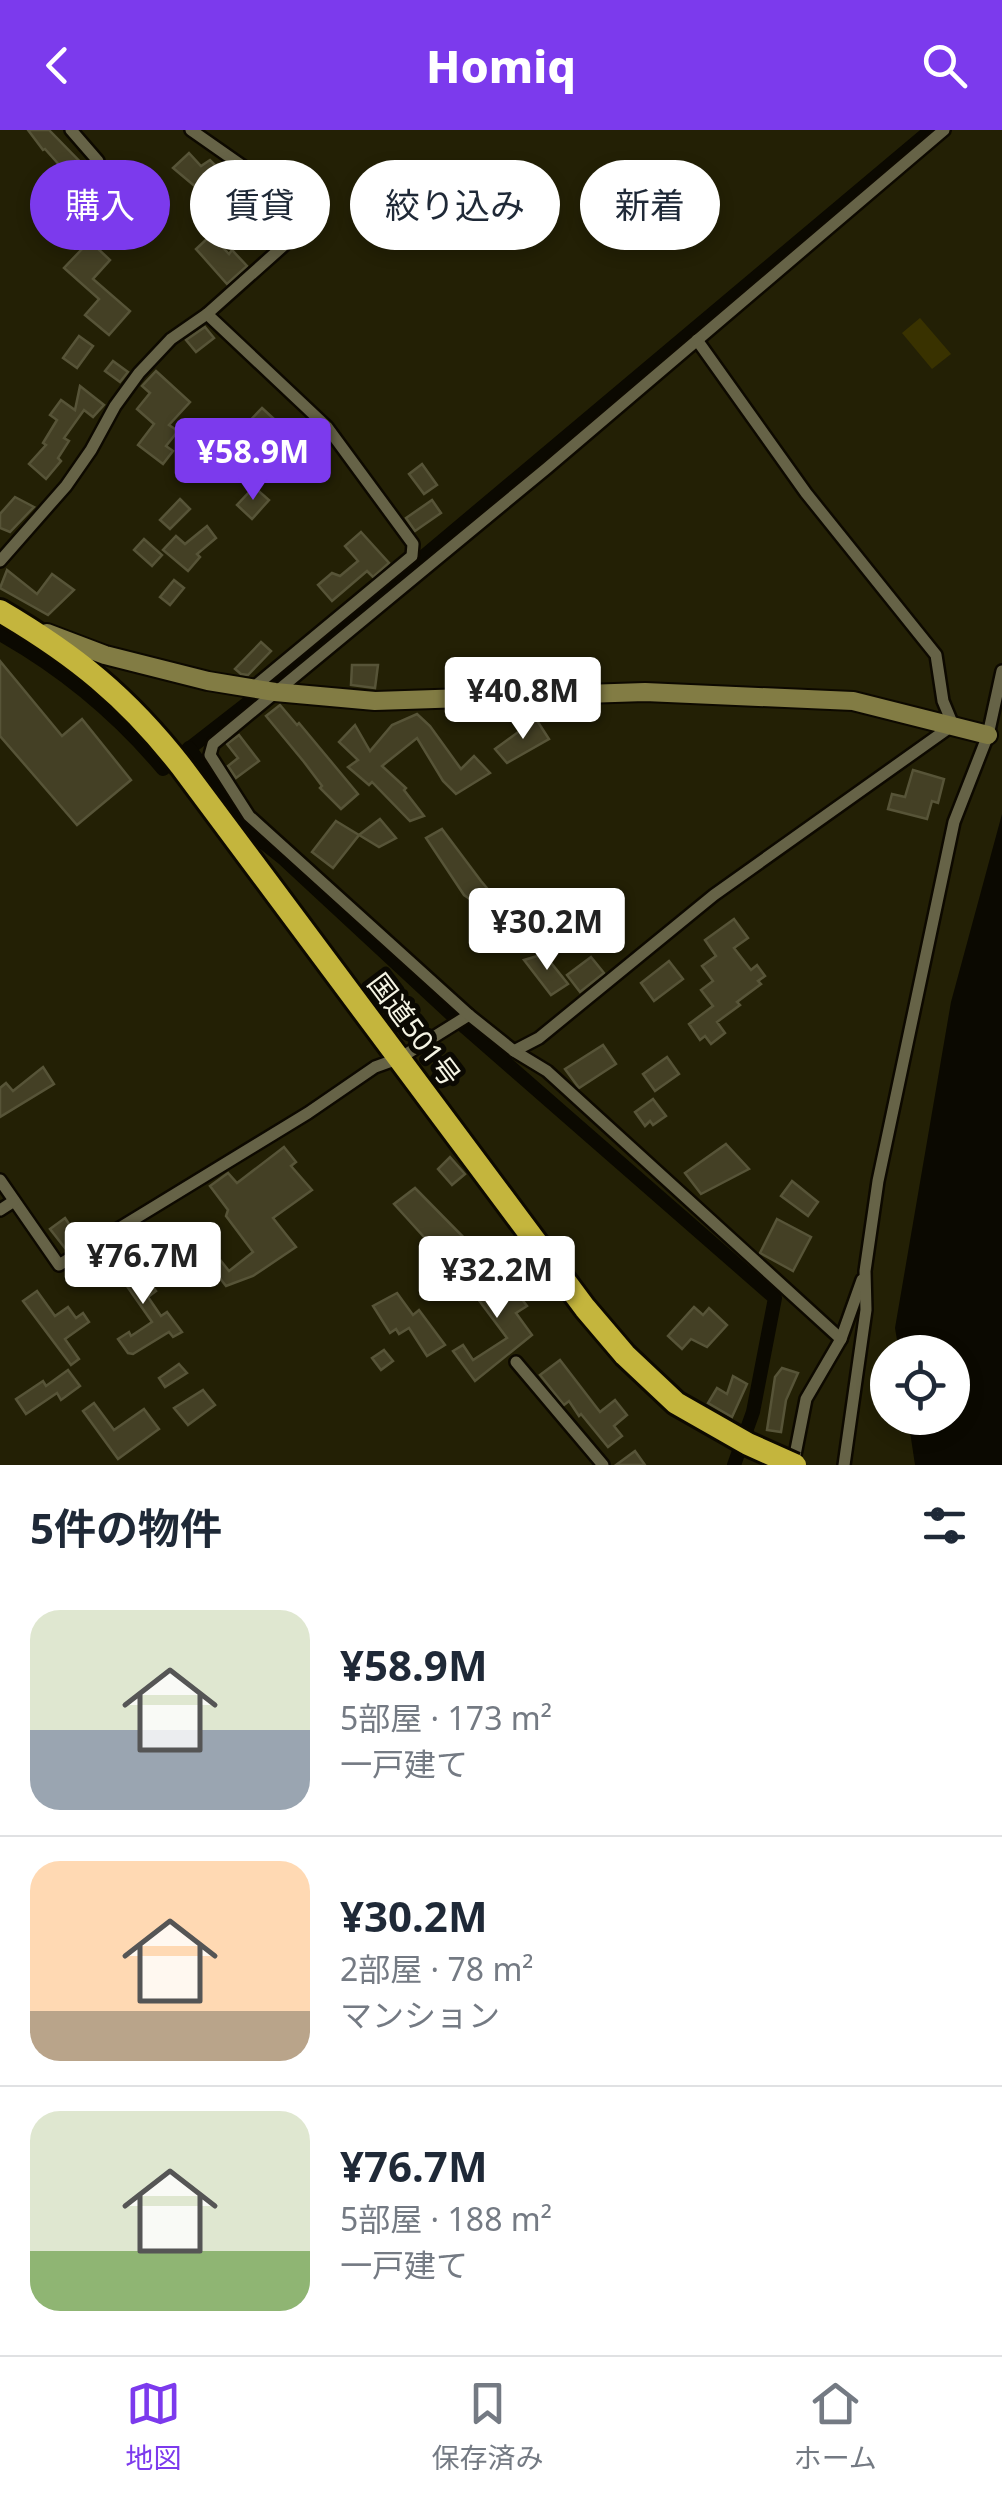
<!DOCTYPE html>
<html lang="ja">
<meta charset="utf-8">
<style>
:root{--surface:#fff;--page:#f2f2f3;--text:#1f2937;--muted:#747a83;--line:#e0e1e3;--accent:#7c3aed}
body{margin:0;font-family:"Noto Sans","Noto Sans JP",sans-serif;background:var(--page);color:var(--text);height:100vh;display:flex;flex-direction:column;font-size:38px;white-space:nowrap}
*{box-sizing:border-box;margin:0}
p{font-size:32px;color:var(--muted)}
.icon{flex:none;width:55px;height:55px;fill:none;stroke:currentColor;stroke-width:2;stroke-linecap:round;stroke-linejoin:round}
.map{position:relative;height:1335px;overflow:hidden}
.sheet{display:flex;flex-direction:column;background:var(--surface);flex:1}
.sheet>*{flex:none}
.hud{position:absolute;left:30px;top:30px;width:942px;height:90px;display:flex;gap:20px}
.buttons{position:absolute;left:870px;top:1205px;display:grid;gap:20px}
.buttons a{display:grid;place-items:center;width:100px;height:100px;border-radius:50%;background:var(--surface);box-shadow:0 5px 15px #0003;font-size:50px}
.price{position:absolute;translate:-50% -85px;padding:0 22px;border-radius:10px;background:#fff;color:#222;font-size:32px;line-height:65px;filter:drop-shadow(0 2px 5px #0008)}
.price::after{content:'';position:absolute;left:50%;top:60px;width:30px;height:22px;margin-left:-15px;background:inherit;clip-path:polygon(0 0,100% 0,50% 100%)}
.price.on{background:var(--accent);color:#fff}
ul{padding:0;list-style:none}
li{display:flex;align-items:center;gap:30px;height:250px;padding:0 30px}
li+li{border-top:2px solid var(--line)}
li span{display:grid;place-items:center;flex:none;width:280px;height:200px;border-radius:30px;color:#555}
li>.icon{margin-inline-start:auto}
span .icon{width:120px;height:120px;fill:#fffc;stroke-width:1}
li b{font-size:42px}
h2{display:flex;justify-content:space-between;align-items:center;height:120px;padding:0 30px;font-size:42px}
.chip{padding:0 35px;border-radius:45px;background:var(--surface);box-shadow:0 5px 15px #0003;font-size:35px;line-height:90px}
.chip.on{background:var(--accent);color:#fff}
header{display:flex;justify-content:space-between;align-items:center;height:130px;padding:0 30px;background:var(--accent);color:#fff;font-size:45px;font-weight:800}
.menu{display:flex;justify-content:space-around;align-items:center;height:140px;border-top:2px solid var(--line);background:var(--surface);font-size:28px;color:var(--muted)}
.menu a{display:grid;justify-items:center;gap:5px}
.menu .on{color:var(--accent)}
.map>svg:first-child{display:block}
.green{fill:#393200}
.water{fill:#0b0901}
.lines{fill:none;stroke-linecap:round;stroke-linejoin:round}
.canal{stroke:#0b0901;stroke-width:14}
.building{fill:#444025;stroke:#575438;stroke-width:2.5}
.street-casing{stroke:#0d0900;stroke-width:16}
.secondary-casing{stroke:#0d0900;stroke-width:22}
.highway-casing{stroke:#0d0900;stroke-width:28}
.street{stroke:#666347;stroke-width:11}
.secondary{stroke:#827c44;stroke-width:18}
.highway{stroke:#c4b53d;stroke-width:22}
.highway-bridge-casing{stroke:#0d0900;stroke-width:28;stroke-linecap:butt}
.highway-bridge{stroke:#c4b53d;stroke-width:22}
.labels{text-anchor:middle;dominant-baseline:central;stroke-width:10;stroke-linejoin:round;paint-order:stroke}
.street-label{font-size:28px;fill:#f5f4e4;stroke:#0b0902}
</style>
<header><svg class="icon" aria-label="back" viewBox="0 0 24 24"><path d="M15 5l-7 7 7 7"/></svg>Homiq<svg class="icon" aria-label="search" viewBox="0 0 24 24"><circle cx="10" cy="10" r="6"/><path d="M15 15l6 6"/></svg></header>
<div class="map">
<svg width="1002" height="1335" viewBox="0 0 1002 1335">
<rect width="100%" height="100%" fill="#232005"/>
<!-- green -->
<path class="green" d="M920 188 951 224 932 239 902 203Z"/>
<!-- water -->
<path class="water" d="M1002 684V1335H915L908 1288H952V1222H899L895 1198 951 872Z"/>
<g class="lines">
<!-- canal -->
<g class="canal">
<path d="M0 504C64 540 116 583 163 639L249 572"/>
<path d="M279 548 931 0"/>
<path d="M189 618 250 702 284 729 466 898 775 1168 753 1282 734 1335"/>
</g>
</g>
<!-- building -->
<g class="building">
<path d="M28 0H49L92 44 78 55 64 36 62 38 45 19 43 20Z"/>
<path d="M189 23 201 36 210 30 218 38 197 58 173 38Z"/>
<path d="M236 47 251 58 230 84 215 72Z"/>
<path d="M280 78 293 88 284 99 271 89Z"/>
<path d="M63 80 84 99 81 103 110 130 93 149 130 181 109 205 85 185 99 169 64 138 82 119 53 92Z"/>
<path d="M211 105 229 124 232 120 247 136 227 154 196 119Z"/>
<path d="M205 197 214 208 196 222 186 210Z"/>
<path d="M79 206 93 216 77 238 63 228Z"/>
<path d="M113 231 128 242 120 252 105 241Z"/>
<path d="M156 241 190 272 169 295 178 301 166 316 173 321 163 334 138 315 154 294 137 279 150 263 142 256Z"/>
<path d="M80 256 104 275 93 287 84 280 64 308 69 311 58 328 61 331 46 349 29 334 46 315 43 313 57 290 50 285 61 270 75 280Z"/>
<path d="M262 278 287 301 290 298 304 310 291 325 296 329 285 342 241 300Z"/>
<path d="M422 334 437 355 424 364 409 344Z"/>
<path d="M254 357 269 370 252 389 237 375Z"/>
<path d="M15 367 34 377 10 402 0 398V384Z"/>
<path d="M180 369 190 379 170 399 160 390Z"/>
<path d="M432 370 441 383 415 401 406 388Z"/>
<path d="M207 396 216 408 197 424 200 427 188 441 163 420 176 406 185 414Z"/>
<path d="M361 402 389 433 373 447 367 441 332 471 318 455 332 443 340 446 358 431 345 416Z"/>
<path d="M144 409 162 425 152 436 134 420Z"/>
<path d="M7 440 37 464 52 444 74 460 48 485 0 458Z"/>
<path d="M174 450 184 458 170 475 160 467Z"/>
<path d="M261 512 271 521 248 545 241 544 235 539Z"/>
<path d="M0 531 62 606 82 589 131 650 77 695 0 606Z"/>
<path d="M352 535H378L375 558 351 555Z"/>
<path d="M280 575 297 595 299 593 358 664 341 679 320 658 322 656 304 632 266 586Z"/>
<path d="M417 584 430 596 461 639 474 626 490 643 456 664 443 651 417 608 382 636 406 658 404 660 424 686 410 691 372 652 369 655 348 637 358 630 339 612 355 595 370 621 392 595Z"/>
<path d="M536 589 549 609 507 633 495 619Z"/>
<path d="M239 605 259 631 236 648 228 636 238 628 227 614Z"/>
<path d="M913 640 944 649 938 673 932 671 927 689 888 679 892 664 905 667Z"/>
<path d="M380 689 396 708 379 717 359 705Z"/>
<path d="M336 691 359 705 333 738 312 722Z"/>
<path d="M442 699 481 751 508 783 513 781 532 808 516 819 486 780 464 765 426 708Z"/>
<path d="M734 789 748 808 734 818 751 840 757 835 765 846 758 851 761 854 737 872 740 875 717 892 725 903 711 914 705 906 700 910 689 894 713 876 701 860 713 851 702 836 716 826 705 810Z"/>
<path d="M544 824 568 854 551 865 524 830Z"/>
<path d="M591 827 604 843 580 862 567 845Z"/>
<path d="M669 831 683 849 654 871 641 853Z"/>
<path d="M603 915 616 934 579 958 565 939Z"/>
<path d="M667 927 679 944 655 961 643 944Z"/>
<path d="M43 937 54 954 0 987V958L6 953 13 961Z"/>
<path d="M653 969 666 986 653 995 650 991 645 996 635 982Z"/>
<path d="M726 1014 749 1039 701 1064 685 1043Z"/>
<path d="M284 1017 296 1032 291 1036 312 1060 273 1088 296 1117 253 1146 226 1156 212 1138 221 1131 229 1141 253 1122 226 1086 228 1080 210 1056 228 1043 237 1053Z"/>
<path d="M450 1027 465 1044 452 1055 438 1039Z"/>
<path d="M792 1051 818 1072 808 1086 781 1066Z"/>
<path d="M415 1058 476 1120 454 1140 394 1074Z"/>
<path d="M65 1088 79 1109 65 1118 50 1099Z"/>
<path d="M777 1089 811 1107 793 1141 760 1123Z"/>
<path d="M125 1119 156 1161 148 1167 161 1186 167 1182 182 1202 173 1207 169 1202 133 1224 128 1223 118 1209 129 1202 131 1206 152 1192 122 1149 126 1146 112 1127Z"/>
<path d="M497 1136 527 1176 516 1183 532 1205 475 1251 453 1221 463 1215 473 1230 507 1208 469 1157Z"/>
<path d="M37 1161 55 1186 68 1177 76 1188 83 1183 89 1192 65 1209 79 1229 71 1235 23 1171Z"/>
<path d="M397 1163 413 1185 419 1180 445 1215 427 1226 409 1198 399 1204 396 1199 390 1203 373 1176Z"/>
<path d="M694 1177 703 1185 709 1178 727 1195 707 1217 691 1209 682 1219 668 1206Z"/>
<path d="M384 1220 393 1231 381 1240 372 1228Z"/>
<path d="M560 1230 600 1282 615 1270 627 1285 614 1296 622 1306 608 1317 581 1284 579 1286 569 1271 564 1275 540 1245Z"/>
<path d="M179 1234 187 1243 165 1257 159 1248Z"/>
<path d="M782 1238 798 1243 786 1270 781 1302 767 1300 775 1247Z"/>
<path d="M68 1240 80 1256 61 1270 57 1263 26 1284 16 1269 43 1251 46 1256Z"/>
<path d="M733 1246 747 1254 732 1287 708 1273 717 1258 727 1264Z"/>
<path d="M203 1260 215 1275 188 1295 174 1278Z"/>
<path d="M94 1273 114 1300 144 1279 159 1299 118 1329 83 1281Z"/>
<path d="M635 1321 645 1335H616Z"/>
</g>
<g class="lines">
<!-- street casing -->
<g class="street-casing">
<g id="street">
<path d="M71 0 98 31"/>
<path d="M207 184 327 297 413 414 412 426 254 557"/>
<path d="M0 431 66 356 91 320 115 276 139 243 171 209 207 184 291 109 311 84 191 0"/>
<path d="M514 921 539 908 714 765 953 595 943 571 936 525 806 363 697 210"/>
<path d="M0 1050 59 1135 308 983 375 937 400 928 469 885"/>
<path d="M0 1080 14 1071"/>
<path d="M841 1209 547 941 514 921 469 885 259 695 249 686 210 625 213 614 547 338 944 0"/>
<path d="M516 1232 603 1335"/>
<path d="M793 1335 806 1269 841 1209 862 1150"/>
<path d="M844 1335 866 1180 865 1141 878 1051 954 692 988 605 1002 541"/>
</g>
</g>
<!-- secondary casing -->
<g class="secondary-casing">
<path id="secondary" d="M47 503 105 525 208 551 275 562 375 571 645 562 853 571 988 605"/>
</g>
<!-- highway casing -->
<g class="highway-casing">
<path id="highway" d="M0 481C75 525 127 567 181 636L585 1178 625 1225"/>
</g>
<!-- street -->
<use href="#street" class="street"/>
<!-- secondary -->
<use href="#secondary" class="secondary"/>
<!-- highway -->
<use href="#highway" class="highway"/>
<!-- highway-bridge casing -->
<g class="highway-bridge-casing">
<path id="highway-bridge" d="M625 1225 676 1273 748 1314 795 1335"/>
</g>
<!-- highway-bridge -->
<use href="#highway-bridge" class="highway-bridge"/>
</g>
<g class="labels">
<!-- street labels -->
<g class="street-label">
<text transform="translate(415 899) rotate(53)">国道501号</text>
</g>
</g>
</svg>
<div class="buttons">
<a><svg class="icon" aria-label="locate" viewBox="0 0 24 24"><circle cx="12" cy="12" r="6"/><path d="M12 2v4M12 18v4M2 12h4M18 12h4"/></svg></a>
</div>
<b class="price on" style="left:253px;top:373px">¥58.9M</b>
<b class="price" style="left:523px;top:612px">¥40.8M</b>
<b class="price" style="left:547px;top:843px">¥30.2M</b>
<b class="price" style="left:143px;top:1177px">¥76.7M</b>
<b class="price" style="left:497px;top:1191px">¥32.2M</b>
<div class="hud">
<a class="chip on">購入</a>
<a class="chip">賃貸</a>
<a class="chip">絞り込み</a>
<a class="chip">新着</a>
</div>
</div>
<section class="sheet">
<h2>5件の物件<svg class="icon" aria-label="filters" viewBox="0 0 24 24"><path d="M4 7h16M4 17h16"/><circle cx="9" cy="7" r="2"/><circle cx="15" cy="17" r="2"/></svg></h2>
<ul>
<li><span style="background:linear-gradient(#dfe7d0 60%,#9aa5b1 0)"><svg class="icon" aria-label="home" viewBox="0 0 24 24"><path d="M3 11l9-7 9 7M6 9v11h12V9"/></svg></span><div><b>¥58.9M</b><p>5部屋 · 173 m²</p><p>一戸建て</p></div></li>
<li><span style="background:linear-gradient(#ffd9b3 75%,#b9a48a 0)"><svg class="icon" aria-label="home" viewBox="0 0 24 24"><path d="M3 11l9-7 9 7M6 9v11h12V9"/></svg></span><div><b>¥30.2M</b><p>2部屋 · 78 m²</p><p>マンション</p></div></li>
<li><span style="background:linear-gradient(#dfe7d0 70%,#8fb573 0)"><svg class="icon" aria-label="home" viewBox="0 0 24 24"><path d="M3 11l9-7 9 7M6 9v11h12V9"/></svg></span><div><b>¥76.7M</b><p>5部屋 · 188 m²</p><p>一戸建て</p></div></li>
</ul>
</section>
<nav class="menu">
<a class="on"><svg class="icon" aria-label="map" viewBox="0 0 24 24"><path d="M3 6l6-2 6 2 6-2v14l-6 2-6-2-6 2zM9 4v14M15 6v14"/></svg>地図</a>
<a><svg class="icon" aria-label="saved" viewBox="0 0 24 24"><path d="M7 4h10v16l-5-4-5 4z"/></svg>保存済み</a>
<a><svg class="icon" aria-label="home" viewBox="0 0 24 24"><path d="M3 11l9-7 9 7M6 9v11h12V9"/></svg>ホーム</a>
</nav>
